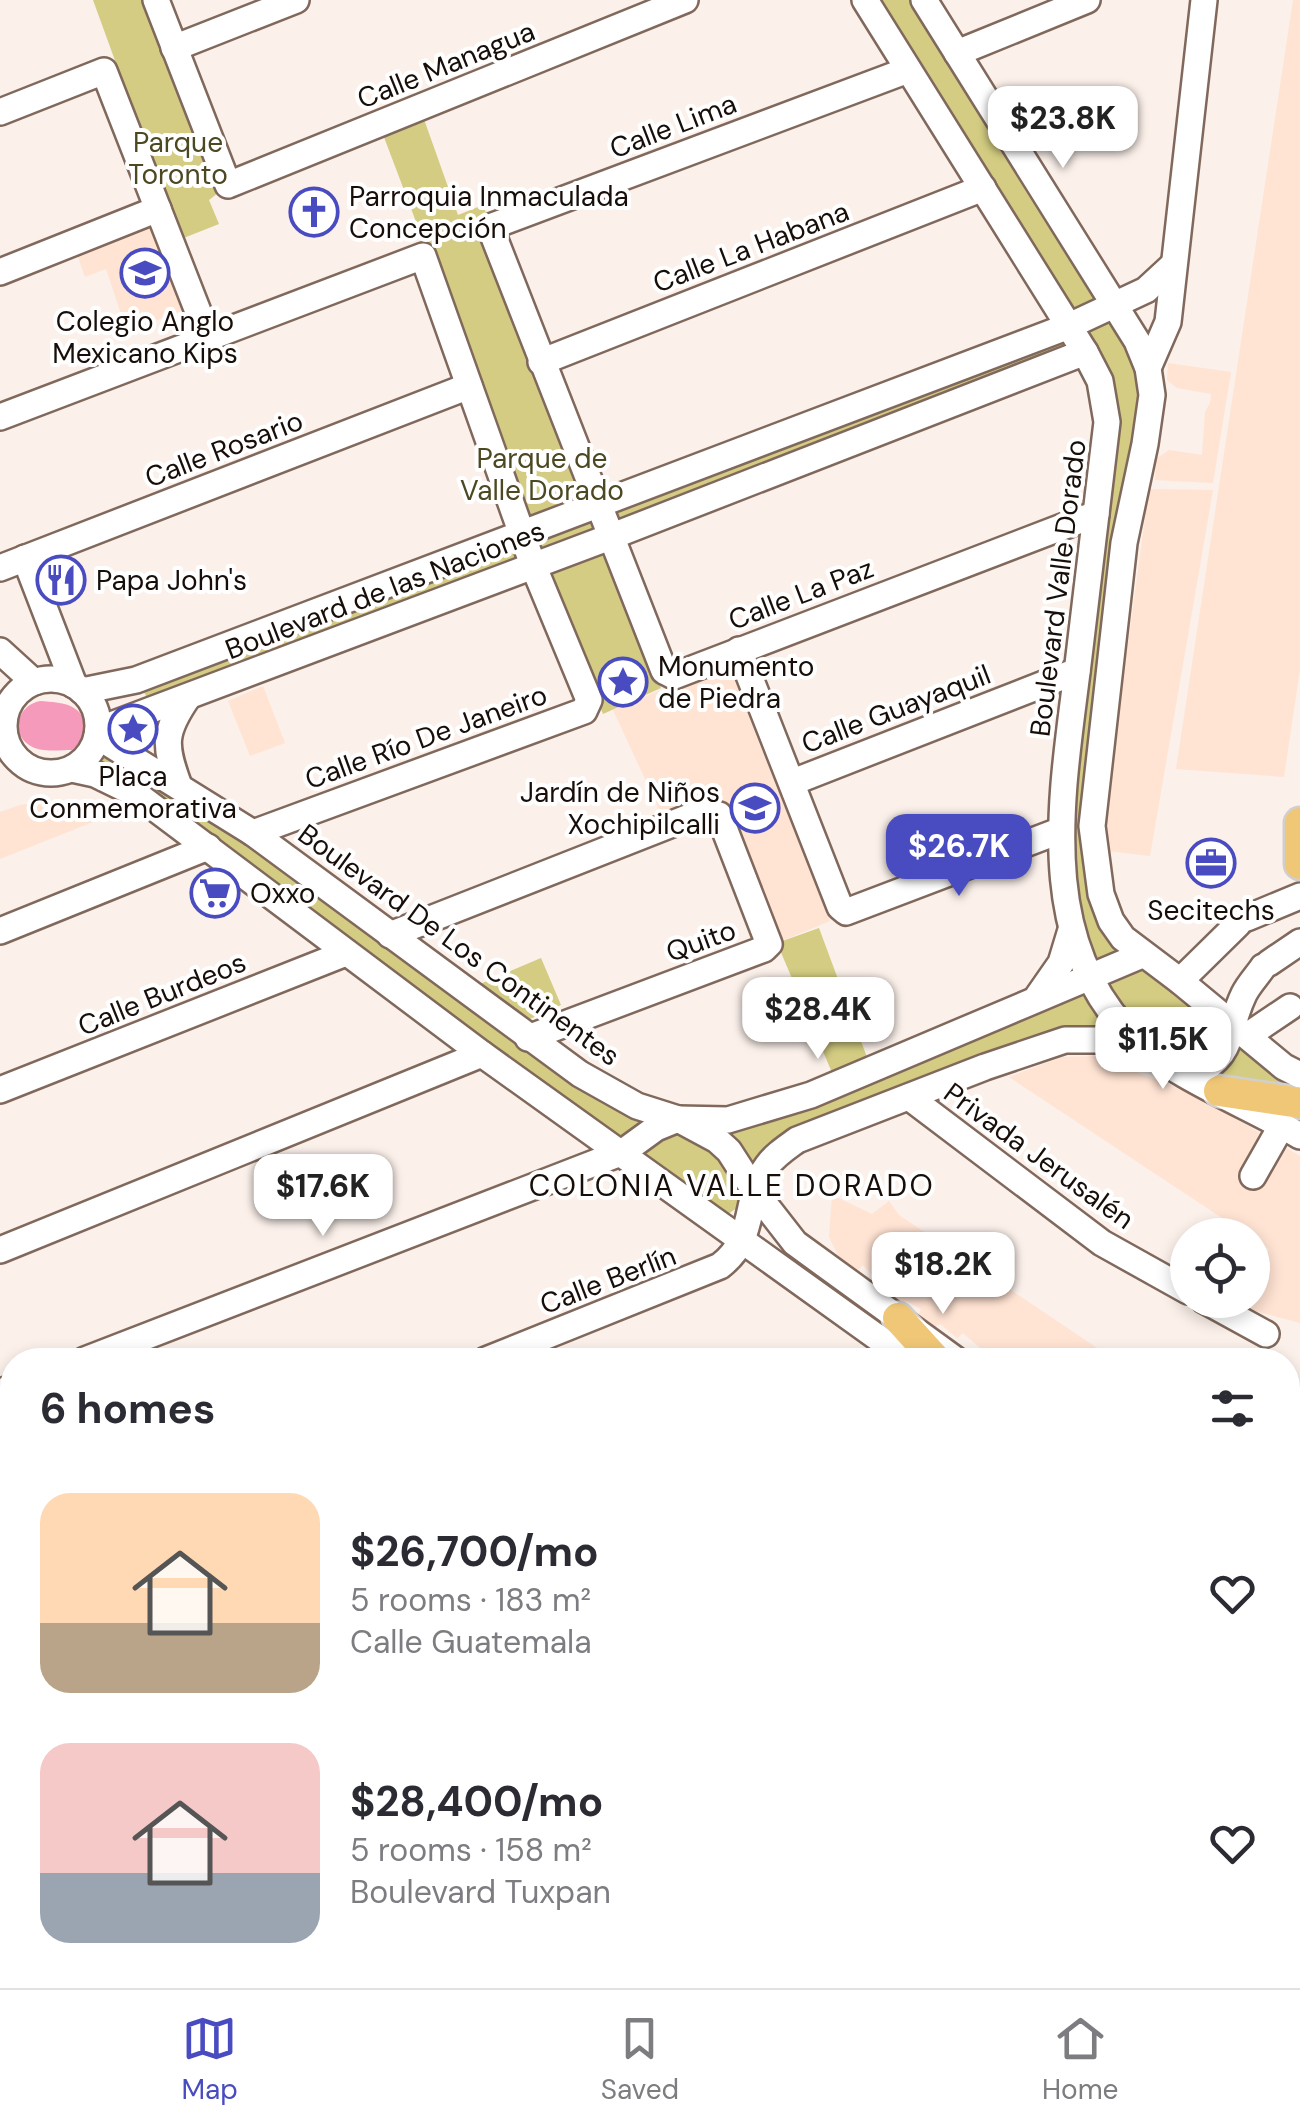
<!DOCTYPE html>
<meta charset="utf-8">
<style>
:root{--surface:#fff;--page:#f7f7f7;--text:#2b2b33;--muted:#7c7c81;--line:#e1e1e2;--accent:#494bc0}
body{margin:0;font-family:"DM Sans",sans-serif;background:var(--page);color:var(--text);height:100vh;display:flex;flex-direction:column;font-size:38px;white-space:nowrap}
*{box-sizing:border-box;margin:0}
p{font-size:32px;color:var(--muted)}
.icon{flex:none;width:55px;height:55px;fill:none;stroke:currentColor;stroke-width:2;stroke-linecap:round;stroke-linejoin:round}
.map{position:relative;flex:1;overflow:hidden}
.side{position:absolute;left:0px;top:1348px;width:1300px;height:642px;display:flex;flex-direction:column;background:var(--surface);border-radius:40px 40px 0 0;box-shadow:0 5px 15px #0003}
.side>*{flex:none}
.controls{position:absolute;left:1170px;top:1218px;display:grid;gap:20px}
.controls a{display:grid;place-items:center;width:100px;height:100px;border-radius:50%;background:var(--surface);box-shadow:0 5px 15px #0003;font-size:50px}
.price{position:absolute;translate:-50% -85px;padding:0 22px;border-radius:20px;background:#fff;color:#222;font-size:32px;line-height:65px;filter:drop-shadow(0 2px 5px #0008)}
.price::after{content:'';position:absolute;left:50%;top:60px;width:30px;height:22px;margin-left:-15px;background:inherit;clip-path:polygon(0 0,100% 0,50% 100%)}
.price.selected{background:var(--accent);color:#fff}
ul{padding:0;list-style:none}
li{display:flex;align-items:center;gap:30px;height:250px;padding:0 40px}
li span{display:grid;place-items:center;flex:none;width:280px;height:200px;border-radius:30px;color:#555}
li>.icon{margin-inline-start:auto}
span .icon{width:120px;height:120px;fill:#fffc;stroke-width:1}
li b{font-size:42px}
h2{display:flex;justify-content:space-between;align-items:center;height:120px;padding:0 40px;font-size:42px}
.dock{display:flex;justify-content:space-around;align-items:center;height:140px;border-top:2px solid var(--line);background:var(--surface);font-size:28px;color:var(--muted)}
.dock a{display:grid;justify-items:center;gap:5px}
.dock .selected{color:var(--accent)}
.map>svg:first-child{display:block}
.built{fill:#ffe3d3}
.green{fill:#d3cc82}
.water{fill:#f59abb}
.lines{fill:none;stroke-linecap:round;stroke-linejoin:round}
.minor-casing{stroke:#80695c;stroke-width:30}
.major-casing{stroke:#d1cfce;stroke-width:35}
.highway-casing{stroke:#d1cfce;stroke-width:40}
.minor{stroke:#fff;stroke-width:25}
.major{stroke:#f0c777;stroke-width:30}
.highway{stroke:#e6a11d;stroke-width:35}
.labels{text-anchor:middle;dominant-baseline:central;stroke-width:8;stroke-linejoin:round;paint-order:stroke}
.street-label{font-size:28px;fill:#170e09;stroke:#fff}
.park-label{font-size:28px;fill:#4c4821;stroke:#fff}
.poi-label{font-size:28px;fill:#170e09;stroke:#fff;text-anchor:start}
.neighbourhood-label{font-size:30px;letter-spacing:2.5px;fill:#170e09;stroke:#fff}
</style>
<div class="map">
<svg width="1300" height="1988" viewBox="0 0 1300 1988">
<rect width="100%" height="100%" fill="#fbf0ea"/>
<!-- built -->
<g class="built">
<path d="M1293 0H1300V669L1284 777 1176 769Z"/>
<path d="M158 209 196 305 127 332 106 269 85 277 73 243Z"/>
<path d="M1168 363 1231 372 1213 483 1155 480 1156 459 1169 450 1202 455 1205 412 1210 403 1211 394 1177 388 1167 380Z"/>
<path d="M1149 489 1213 490 1150 856 1100 850Z"/>
<path d="M727 662 830 921 777 943 722 797 664 820 613 710Z"/>
<path d="M263 686 285 743 250 756 228 701Z"/>
<path d="M45 801 62 802 98 820 0 859V812L20 805Z"/>
<path d="M1096 1056 1197 1096 1300 1156V1323L1248 1309 1269 1249 1009 1077 1062 1057Z"/>
<path d="M832 1195 872 1214 889 1201 899 1215 1115 1360H994L963 1333 957 1338 940 1324 935 1327 919 1314 921 1309 906 1301 898 1309 884 1298 890 1291 885 1289 863 1265 850 1279 829 1237Z"/>
</g>
<!-- green -->
<g class="green">
<path d="M93 0H156L228 185 209 200 219 224 171 243 104 71 117 66Z"/>
<path d="M865 0H924L1148 369 1090 827 1110 922 1231 1025 1204 1068 1166 1059 1093 977 1061 831 1107 397Z"/>
<path d="M420 108 458 215 483 205 596 504 1062 328 1078 354 152 707 138 681 521 534 423 256 418 227 379 124Z"/>
<path d="M607 542 661 688 603 714 541 567Z"/>
<path d="M104 740 526 1039 697 1131 748 1187 740 1206 725 1216 89 763Z"/>
<path d="M819 928 871 1068 836 1082 777 943Z"/>
<path d="M1066 956 1133 1039 1071 1037 797 1139 755 1190 715 1121 1038 998Z"/>
<path d="M541 958 561 1005 523 1022 473 987Z"/>
<path d="M1234 1026 1300 1075V1102L1221 1090 1207 1070Z"/>
<path d="M1300 1507V1670L1288 1697V1546Z"/>
<path d="M9 1541 12 1550V1824L0 1820V1545Z"/>
<path d="M1300 1759V1985L1281 1988V1978H1288V1853L1292 1764Z"/>
</g>
<!-- water -->
<path class="water" d="M40 701C51 702 65 702 74 708 92 719 86 739 72 750 59 750 40 753 29 745 9 731 19 705 40 701Z"/>
<g class="lines">
<!-- minor casing -->
<g class="minor-casing">
<g id="minor">
<path d="M156 0 228 185 685 0"/>
<path d="M865 0 1085 352 1100 381 1107 422C1098 500 1088 578 1079 656 1064 784 1030 939 1136 1040 1173 1076 1253 1108 1300 1136"/>
<path d="M924 0 1137 341 1148 368 1152 395 1145 444 1124 543 1092 826 1101 894 1111 921 1123 938 1180 981 1284 1067 1300 1075"/>
<path d="M174 48 296 0"/>
<path d="M957 53 1087 0"/>
<path d="M908 70 490 227 664 671 674 676 1096 514"/>
<path d="M0 112 104 71 208 337"/>
<path d="M0 272 158 209"/>
<path d="M541 362 983 188"/>
<path d="M1148 368 1168 322 1204 0"/>
<path d="M0 417 423 256 533 565 589 700 584 711 253 833"/>
<path d="M25 558 74 685"/>
<path d="M0 568 469 386"/>
<path d="M739 650 840 907 846 912 1059 831"/>
<path d="M0 651 34 682"/>
<circle cx="51" cy="726" r="47"/>
<path d="M82 691 136 680 1069 326 1146 290 1172 266"/>
<path d="M98 730 610 537 1085 352"/>
<path d="M97 736 253 833 580 1074 637 1106 678 1119 717 1140 729 1151 756 1193 795 1243 956 1360"/>
<path d="M72 769 95 774 136 794 482 1054 895 1350 905 1360"/>
<path d="M793 782 1077 671"/>
<path d="M179 786C164 745 163 733 188 697"/>
<path d="M1247 918 1300 896"/>
<path d="M0 931 208 847"/>
<path d="M390 935 705 811 719 815 769 944 764 949 528 1038"/>
<path d="M1269 963 1300 942"/>
<path d="M1180 981 1238 924"/>
<path d="M1038 996 1061 963 1071 930"/>
<path d="M1247 1036 1290 1007"/>
<path d="M1191 1076C1237 1055 1225 1033 1244 994 1249 984 1257 976 1263 967"/>
<path d="M0 1090 346 953"/>
<path d="M909 1097 1102 1243 1188 1291"/>
<path d="M1253 1176 1282 1125"/>
<path d="M0 1250 482 1054"/>
<path d="M1204 1300 1266 1334"/>
<path d="M85 1360 623 1152 656 1128 678 1119 728 1120 811 1095 1142 955"/>
<path d="M486 1360 720 1266C758 1237 743 1199 767 1166 775 1155 786 1148 797 1140L985 1067 1065 1040H1136"/>
<path d="M0 1392 12 1388"/>
<path d="M0 1837 12 1841"/>
<path d="M576 1978 618 1988"/>
<path d="M803 1978 805 1988"/>
<path d="M1098 1978 1099 1988"/>
<path d="M1129 1978 1130 1988"/>
<path d="M1188 1978V1988"/>
<path d="M618 1988 653 1978"/>
<path d="M760 1988V1978"/>
</g>
</g>
<!-- major casing -->
<g class="major-casing">
<g id="major">
<path d="M1300 823V864"/>
<path d="M1219 1091 1300 1103"/>
<path d="M898 1318 936 1360"/>
<path d="M1288 1461 1300 1427"/>
<path d="M1288 1725 1300 1701"/>
<path d="M1217 1978V1988"/>
<path d="M1265 1988 1266 1978"/>
</g>
</g>
<!-- highway casing -->
<g class="highway-casing">
<path id="highway" d="M1235 1978V1988"/>
</g>
<!-- minor -->
<use href="#minor" class="minor"/>
<!-- major -->
<use href="#major" class="major"/>
<!-- highway -->
<use href="#highway" class="highway"/>
</g>
<!-- icons -->
<defs>
<g id="church-ring" transform="scale(2.5)"><circle r="9.5" fill="#fff" stroke="#494bc0" stroke-width="1.5"/><path d="M-1.2-6h2.4v3.5h3.3v2.4h-3.3V6h-2.4V-.1h-3.3v-2.4h3.3Z" fill="#494bc0"/></g>
<g id="school-ring" transform="scale(2.5)"><circle r="9.5" fill="#fff" stroke="#494bc0" stroke-width="1.5"/><path d="M0-5L7-2L0 1L-7-2ZM-4 1L0 2.5L4 1V4Q0 6-4 4Z" fill="#494bc0"/></g>
<g id="restaurant-ring" transform="scale(2.5)"><circle r="9.5" fill="#fff" stroke="#494bc0" stroke-width="1.5"/><path d="M-5-6h1v4h1v-4h1v4h1v-4h1v5L-1.5 .5V6h-2V.5L-5-1ZM5-6V6H3V1.5H1.5Q1.5-4 5-6Z" fill="#494bc0"/></g>
<g id="sight-ring" transform="scale(2.5)"><circle r="9.5" fill="#fff" stroke="#494bc0" stroke-width="1.5"/><path d="M0-6L1.8-2.2L6-1.7L2.9 1.2L3.7 5.4L0 3.3L-3.7 5.4L-2.9 1.2L-6-1.7L-1.8-2.2Z" fill="#494bc0"/></g>
<g id="office-ring" transform="scale(2.5)"><circle r="9.5" fill="#fff" stroke="#494bc0" stroke-width="1.5"/><path d="M-6-3h4V-5.5h4V-3h4V5H-6ZM-1-4.5V-3h2v-1.5ZM-6 0V1H6V0Z" fill="#494bc0"/></g>
<g id="supermarket-ring" transform="scale(2.5)"><circle r="9.5" fill="#fff" stroke="#494bc0" stroke-width="1.5"/><path d="M-6-5.5h2.5l.6 2H6L4.5 2H-2.5L-4.4-4H-6ZM-1.5 3.2a1.3 1.3 0 1 0 .1 0ZM3 3.2a1.3 1.3 0 1 0 .1 0Z" fill="#494bc0"/></g>
</defs>
<g fill-rule="evenodd">
<use href="#church-ring" x="314" y="212"/>
<use href="#school-ring" x="145" y="273"/>
<use href="#restaurant-ring" x="61" y="580"/>
<use href="#sight-ring" x="623" y="682"/>
<use href="#sight-ring" x="133" y="729"/>
<use href="#school-ring" x="755" y="808"/>
<use href="#office-ring" x="1211" y="863"/>
<use href="#supermarket-ring" x="215" y="893"/>
</g>
<g class="labels">
<!-- street labels -->
<g class="street-label">
<text transform="translate(446 65) rotate(-22)">Calle Managua</text>
<text transform="translate(673 126) rotate(-21)">Calle Lima</text>
<text transform="translate(751 247) rotate(-21)">Calle La Habana</text>
<text transform="translate(224 449) rotate(-21)">Calle Rosario</text>
<text transform="translate(1058 588) rotate(-83)">Boulevard Valle Dorado</text>
<text transform="translate(385 590) rotate(-21)">Boulevard de las Naciones</text>
<text transform="translate(801 594) rotate(-21)">Calle La Paz</text>
<text transform="translate(896 709) rotate(-21)">Calle Guayaquil</text>
<text transform="translate(426 737) rotate(-20)">Calle Río De Janeiro</text>
<text transform="translate(701 941) rotate(-20)">Quito</text>
<text transform="translate(459 945) rotate(36)">Boulevard De Los Continentes</text>
<text transform="translate(162 994) rotate(-22)">Calle Burdeos</text>
<text transform="translate(1039 1156) rotate(36)">Privada Jerusalén</text>
<text transform="translate(608 1280) rotate(-21)">Calle Berlín</text>
</g>
<!-- park labels -->
<g class="park-label">
<text x="178" y="142">Parque<tspan x="178" dy="32">Toronto</tspan></text>
<text x="542" y="458">Parque de<tspan x="542" dy="32">Valle Dorado</tspan></text>
</g>
<!-- poi labels -->
<g class="poi-label">
<text x="349" y="196">Parroquia Inmaculada<tspan x="349" dy="32">Concepción</tspan></text>
<text x="145" y="321" text-anchor="middle">Colegio Anglo<tspan x="145" dy="32">Mexicano Kips</tspan></text>
<text x="96" y="580">Papa John's</text>
<text x="658" y="666">Monumento<tspan x="658" dy="32">de Piedra</tspan></text>
<text x="133" y="776" text-anchor="middle">Placa<tspan x="133" dy="32">Conmemorativa</tspan></text>
<text x="720" y="792" text-anchor="end">Jardín de Niños<tspan x="720" dy="32">Xochipilcalli</tspan></text>
<text x="250" y="893">Oxxo</text>
<text x="1211" y="910" text-anchor="middle">Secitechs</text>
</g>
<!-- neighbourhood labels -->
<g class="neighbourhood-label">
<text x="732" y="1185">COLONIA VALLE DORADO</text>
</g>
</g>
</svg>
<div class="controls">
<a><svg class="icon" aria-label="locate" viewBox="0 0 24 24"><circle cx="12" cy="12" r="6"/><path d="M12 2v4M12 18v4M2 12h4M18 12h4"/></svg></a>
</div>
<b class="price" style="left:1063px;top:171px">$23.8K</b>
<b class="price selected" style="left:959px;top:899px">$26.7K</b>
<b class="price" style="left:818px;top:1062px">$28.4K</b>
<b class="price" style="left:1163px;top:1092px">$11.5K</b>
<b class="price" style="left:323px;top:1239px">$17.6K</b>
<b class="price" style="left:943px;top:1317px">$18.2K</b>
<section class="side">
<h2>6 homes<svg class="icon" aria-label="filters" viewBox="0 0 24 24"><path d="M4 7h16M4 17h16"/><circle cx="9" cy="7" r="2"/><circle cx="15" cy="17" r="2"/></svg></h2>
<ul>
<li><span style="background:linear-gradient(#ffd9b3 65%,#b9a48a 0)"><svg class="icon" aria-label="home" viewBox="0 0 24 24"><path d="M3 11l9-7 9 7M6 9v11h12V9"/></svg></span><div><b>$26,700/mo</b><p>5 rooms · 183 m²</p><p>Calle Guatemala</p></div><svg class="icon" aria-label="heart" viewBox="0 0 24 24"><path d="M12 20l-8-8c-3-5 5-10 8-4 3-6 11-1 8 4z"/></svg></li>
<li><span style="background:linear-gradient(#f6c9c9 65%,#9aa5b1 0)"><svg class="icon" aria-label="home" viewBox="0 0 24 24"><path d="M3 11l9-7 9 7M6 9v11h12V9"/></svg></span><div><b>$28,400/mo</b><p>5 rooms · 158 m²</p><p>Boulevard Tuxpan</p></div><svg class="icon" aria-label="heart" viewBox="0 0 24 24"><path d="M12 20l-8-8c-3-5 5-10 8-4 3-6 11-1 8 4z"/></svg></li>
</ul>
</section>
</div>
<nav class="dock">
<a class="selected"><svg class="icon" aria-label="map" viewBox="0 0 24 24"><path d="M3 6l6-2 6 2 6-2v14l-6 2-6-2-6 2zM9 4v14M15 6v14"/></svg>Map</a>
<a><svg class="icon" aria-label="saved" viewBox="0 0 24 24"><path d="M7 4h10v16l-5-4-5 4z"/></svg>Saved</a>
<a><svg class="icon" aria-label="home" viewBox="0 0 24 24"><path d="M3 11l9-7 9 7M6 9v11h12V9"/></svg>Home</a>
</nav>
